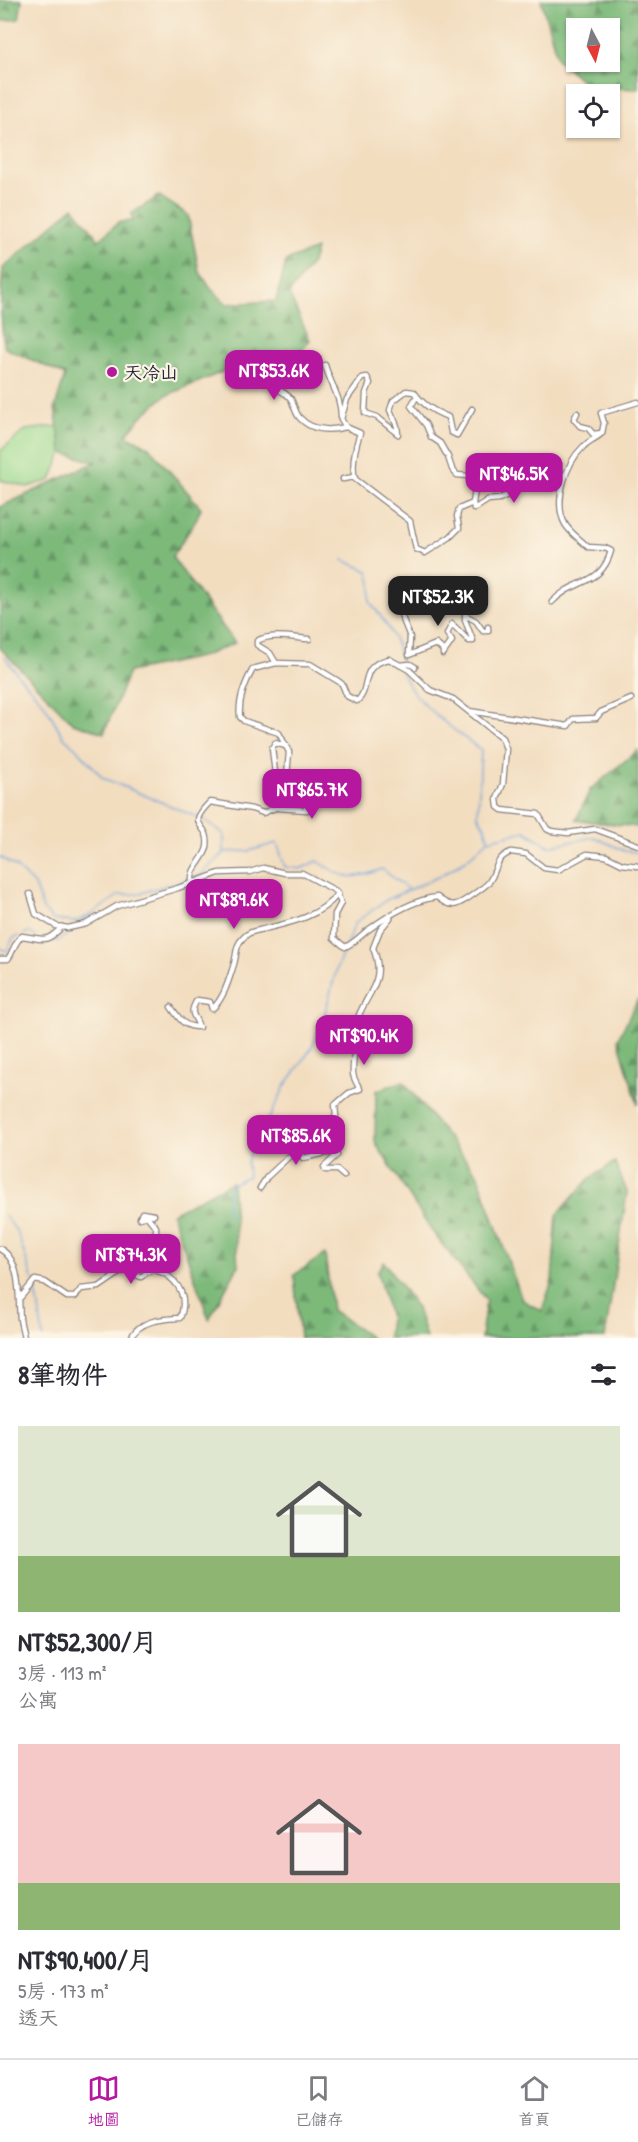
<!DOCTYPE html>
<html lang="zh-TW">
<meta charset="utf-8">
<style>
:root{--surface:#fff;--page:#f7f7f7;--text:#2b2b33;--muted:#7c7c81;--line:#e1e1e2;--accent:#b5179e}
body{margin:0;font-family:"Patrick Hand","LXGW WenKai TC",sans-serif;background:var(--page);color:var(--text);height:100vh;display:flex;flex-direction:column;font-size:22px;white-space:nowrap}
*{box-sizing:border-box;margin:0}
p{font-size:20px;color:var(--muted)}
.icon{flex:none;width:33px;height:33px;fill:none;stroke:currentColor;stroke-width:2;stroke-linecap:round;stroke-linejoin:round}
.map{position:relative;height:1338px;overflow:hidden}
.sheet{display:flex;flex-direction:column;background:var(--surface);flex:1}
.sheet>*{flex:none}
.needle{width:39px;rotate:173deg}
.buttons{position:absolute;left:566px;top:18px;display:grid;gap:12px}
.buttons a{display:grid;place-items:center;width:54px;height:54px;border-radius:0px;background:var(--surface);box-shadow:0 2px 4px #0004;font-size:30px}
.price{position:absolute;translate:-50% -51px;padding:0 14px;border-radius:12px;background:var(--accent);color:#fff;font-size:20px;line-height:39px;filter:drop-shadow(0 2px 3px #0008)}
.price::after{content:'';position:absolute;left:50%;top:36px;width:18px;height:14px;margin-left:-9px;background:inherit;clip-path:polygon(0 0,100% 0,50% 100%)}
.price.current{background:#222;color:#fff}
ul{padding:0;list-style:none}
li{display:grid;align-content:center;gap:12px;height:318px;padding:0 18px}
li span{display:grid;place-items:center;height:186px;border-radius:0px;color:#555}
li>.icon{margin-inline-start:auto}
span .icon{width:108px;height:108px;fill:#fffc;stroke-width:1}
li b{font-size:26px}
h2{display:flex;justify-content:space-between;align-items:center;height:72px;padding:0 18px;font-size:26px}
.tab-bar{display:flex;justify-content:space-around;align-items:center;height:84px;border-top:2px solid var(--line);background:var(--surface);font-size:16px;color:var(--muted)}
.tab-bar a{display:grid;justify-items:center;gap:3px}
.tab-bar .current{color:var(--accent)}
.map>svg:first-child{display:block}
.grass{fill:#9cda90;stroke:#5f7e66;stroke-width:1.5}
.forest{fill:url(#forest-firs);stroke:#506e5a;stroke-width:1.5;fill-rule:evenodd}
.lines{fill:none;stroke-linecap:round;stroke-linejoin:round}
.stream{stroke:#6aa0d7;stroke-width:1.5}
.street-casing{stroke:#8a807d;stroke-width:7}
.street{stroke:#fff;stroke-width:4.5}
.poi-dot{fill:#b5179e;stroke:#fcf5e5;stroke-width:2}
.labels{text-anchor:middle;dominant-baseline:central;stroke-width:4.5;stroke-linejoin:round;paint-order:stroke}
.poi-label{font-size:18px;fill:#22223b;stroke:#fcf5e5;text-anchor:start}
</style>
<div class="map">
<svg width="638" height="1338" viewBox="0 0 638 1338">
<defs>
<pattern id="forest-firs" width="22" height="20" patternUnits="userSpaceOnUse" patternTransform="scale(1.5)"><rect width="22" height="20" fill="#7dba7a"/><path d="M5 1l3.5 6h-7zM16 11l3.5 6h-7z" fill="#669765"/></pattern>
</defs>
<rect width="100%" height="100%" fill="#fcf5e5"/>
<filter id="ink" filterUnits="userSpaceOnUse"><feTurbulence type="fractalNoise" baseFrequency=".0167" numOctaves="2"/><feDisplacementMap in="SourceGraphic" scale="12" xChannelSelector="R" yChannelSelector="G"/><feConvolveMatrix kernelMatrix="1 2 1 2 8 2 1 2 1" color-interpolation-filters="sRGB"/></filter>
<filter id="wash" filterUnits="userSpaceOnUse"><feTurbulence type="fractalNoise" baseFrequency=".008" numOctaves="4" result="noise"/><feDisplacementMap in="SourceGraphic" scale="24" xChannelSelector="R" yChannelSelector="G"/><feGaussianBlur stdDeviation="1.35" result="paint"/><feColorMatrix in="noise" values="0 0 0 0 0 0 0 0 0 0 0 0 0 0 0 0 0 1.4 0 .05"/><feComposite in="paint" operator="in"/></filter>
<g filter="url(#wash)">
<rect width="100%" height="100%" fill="#f2ddbf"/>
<!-- grass -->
<path class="grass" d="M59 426 62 453 51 480 27 487 0 480V451L26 430Z"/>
<!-- forest -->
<g class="forest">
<path d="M0 0H22L19 19 0 21Z"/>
<path d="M541 0H638V89L589 87 558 60ZM576 28H609V62H576Z"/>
<path d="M159 196 188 215 199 271 211 289 227 304 276 301 286 261 316 249 312 263 289 294 310 340 284 374 247 370H227L165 396 141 417 126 435 149 447 201 508 195 522 172 557 235 643 204 656 129 672 104 733 73 723 0 648V507L96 462 62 453 55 408 65 375 5 348C0 322 0 295 3 268L73 207 96 235 98 241 119 222 133 221 131 214Z"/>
<path d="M638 750V827L576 820 590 790Z"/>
<path d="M638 999V1105L618 1039Z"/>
<path d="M403 1081 478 1175 522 1300 542 1311 552 1281 557 1215 589 1179 615 1162 627 1192 605 1338H481L486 1300 431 1230 375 1142 376 1091Z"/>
<path d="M232 1182 238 1266 209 1319 172 1213Z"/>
<path d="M325 1254 332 1310 371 1338H300L294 1275Z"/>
<path d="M384 1262 417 1308 426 1338H388L390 1317 377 1272Z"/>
</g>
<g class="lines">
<!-- stream -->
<g class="stream">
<path d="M343 560 368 571 371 583 370 602C385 621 398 639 401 663"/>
<path d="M5 657 18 675 43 702 63 736 81 753 103 778 204 820 224 834V852L249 851 277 843 285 867 300 869 318 861C343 879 353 881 382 869L409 890"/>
<path d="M401 668C405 696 459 734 481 750L478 816 485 827 488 839"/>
<path d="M0 857 16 867 34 885 43 909 53 920 74 922 89 916 119 895 138 894 201 875 224 853"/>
<path d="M80 924 88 916"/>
<path d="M24 934 29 932 35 936"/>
<path d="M42 940 58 941 75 929"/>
<path d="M346 945 356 922 388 899 438 877 466 860 488 840 525 831 549 846 594 837 625 851 638 852"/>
<path d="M0 948 7 951 13 938 19 936"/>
<path d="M5 1216 17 1232 33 1281"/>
<path d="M229 1217 227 1204 230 1185 248 1176 247 1163 254 1136 270 1117 285 1086 311 1049 324 1016 337 968 344 950"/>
<path d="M34 1285 38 1301 43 1338"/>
</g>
</g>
</g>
<g filter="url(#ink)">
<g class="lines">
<!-- street casing -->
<g class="street-casing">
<g id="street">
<path d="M313 362 281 368 270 382C275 389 287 393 291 399 294 405 295 412 299 417 311 431 330 431 346 427"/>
<path d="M325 365C330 383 341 397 341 416"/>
<path d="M417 396 411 406 426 425 431 437 440 443 448 457 452 469 457 475 480 477 481 484 475 490 473 503 459 509 457 516 459 528 450 537 425 553 416 549 410 521 355 479C351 464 355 448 360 433L346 427 341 419 347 399 362 378 367 377 370 383 366 393 365 413 377 417 398 434 397 426 390 410 393 401 406 391 414 392C423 405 433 411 448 417L451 432 457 435 472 409"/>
<path d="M577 413 574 419 580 426 588 428 593 434 602 433"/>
<path d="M343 479 354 477"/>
<path d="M473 503 474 509 488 500 499 499 511 493 522 482 537 479 553 483 564 475"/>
<path d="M552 602C574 578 601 587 611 551L605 548 588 547C580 539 570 533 565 524 553 502 566 463 583 447 588 441 596 439 602 433L604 423 601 413 638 402"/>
<path d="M437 606 398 607 410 637 409 655 436 644 443 650V654L452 641 447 634 452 624 469 641H473L465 620V615L476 621 483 631H488V627"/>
<path d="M276 663 270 653 257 645V641C271 633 293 638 309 639"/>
<path d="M400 665 410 664 415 667"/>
<path d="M469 711 568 726 573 719 596 718 601 712 631 699"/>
<path d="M275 773 272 748 275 743 286 746"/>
<path d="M278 808 307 810 304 790 306 785 317 779"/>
<path d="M30 894 36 914 56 926 68 928 86 924 117 906 178 888 219 873 250 872 263 868 285 873H302L336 891 341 903 335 914 334 938 345 947C354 943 360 936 368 930 387 916 413 900 437 897 452 910 459 905 474 894 479 890 486 886 489 882 498 869 494 859 511 852L526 854 544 868 558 870 587 854 606 856 622 864 638 866"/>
<path d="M256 903 247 910 240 909 219 888 192 881C190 868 205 859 207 847 211 821 183 829 210 802L252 809 263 813 290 802 291 798 287 776 289 752 279 733 244 721 240 717C238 701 245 683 253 669L276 663 310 664 338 681 342 684 347 696 357 701C372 689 357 666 389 659L409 670 430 690 453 699 502 738 506 749 503 784 497 799 498 807 502 810 538 814 547 829 551 831 568 833 595 829 638 845"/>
<path d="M0 959H8C14 951 14 942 22 936 44 939 45 944 62 927"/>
<path d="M171 1007C179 1018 183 1027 199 1027 195 1014 188 1015 197 1000L210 1002 212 1009C224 999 229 979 234 964 237 954 235 946 243 938 250 930 258 931 268 928 294 922 320 916 338 894"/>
<path d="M344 1176 337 1170H325L324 1167 337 1155 332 1152 303 1158 301 1155 309 1145 311 1133 330 1122 336 1116 335 1105 349 1093 360 1089C350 1073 353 1072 354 1054 354 1045 353 1035 355 1026 364 993 388 984 373 948L380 930 390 918"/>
<path d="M260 1188 267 1177 308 1139"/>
<path d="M154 1215 142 1213 140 1218 147 1216 156 1227V1236L152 1240 158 1246 154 1255 162 1272"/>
<path d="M0 1249C22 1260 18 1298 20 1319 21 1326 23 1331 24 1338"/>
<path d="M20 1298 35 1280 45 1282 67 1297H75L81 1289 99 1287 124 1270 141 1277C144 1275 146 1272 149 1271 154 1268 158 1271 163 1273 180 1282 188 1299 180 1318 162 1319 139 1320 131 1338"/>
</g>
</g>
<!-- street -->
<use href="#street" class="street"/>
</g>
</g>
<!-- markers -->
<circle class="poi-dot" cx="112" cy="372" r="6"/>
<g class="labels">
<!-- poi labels -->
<g class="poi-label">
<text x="124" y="372">天冷山</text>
</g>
</g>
</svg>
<div class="buttons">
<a><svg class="needle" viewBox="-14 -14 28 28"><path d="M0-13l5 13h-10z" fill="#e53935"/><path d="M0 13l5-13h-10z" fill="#7c7c81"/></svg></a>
<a><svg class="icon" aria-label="locate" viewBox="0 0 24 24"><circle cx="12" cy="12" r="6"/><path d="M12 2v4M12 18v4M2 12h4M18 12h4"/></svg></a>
</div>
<b class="price" style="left:274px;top:401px">NT$53.6K</b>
<b class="price" style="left:514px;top:504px">NT$46.5K</b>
<b class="price current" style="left:438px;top:627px">NT$52.3K</b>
<b class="price" style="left:312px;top:820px">NT$65.7K</b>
<b class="price" style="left:234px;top:930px">NT$89.6K</b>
<b class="price" style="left:364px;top:1066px">NT$90.4K</b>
<b class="price" style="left:296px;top:1166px">NT$85.6K</b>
<b class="price" style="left:131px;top:1285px">NT$74.3K</b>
</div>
<section class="sheet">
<h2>8筆物件<svg class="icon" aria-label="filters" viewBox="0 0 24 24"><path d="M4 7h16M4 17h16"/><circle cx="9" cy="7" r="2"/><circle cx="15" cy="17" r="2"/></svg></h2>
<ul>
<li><span style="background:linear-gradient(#dfe7d0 70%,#8fb573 0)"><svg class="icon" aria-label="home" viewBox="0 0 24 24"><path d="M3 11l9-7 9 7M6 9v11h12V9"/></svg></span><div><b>NT$52,300/月</b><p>3房 · 113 m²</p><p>公寓</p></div></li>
<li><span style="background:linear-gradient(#f6c9c9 75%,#8fb573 0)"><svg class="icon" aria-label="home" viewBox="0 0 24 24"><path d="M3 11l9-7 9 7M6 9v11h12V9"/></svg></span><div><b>NT$90,400/月</b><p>5房 · 173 m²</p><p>透天</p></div></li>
</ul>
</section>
<nav class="tab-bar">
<a class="current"><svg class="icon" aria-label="map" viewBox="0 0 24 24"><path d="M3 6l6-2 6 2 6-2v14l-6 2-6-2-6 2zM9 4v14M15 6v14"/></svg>地圖</a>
<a><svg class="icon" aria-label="saved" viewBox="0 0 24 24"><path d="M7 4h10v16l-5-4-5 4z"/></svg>已儲存</a>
<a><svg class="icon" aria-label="home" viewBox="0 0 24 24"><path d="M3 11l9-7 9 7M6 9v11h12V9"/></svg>首頁</a>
</nav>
